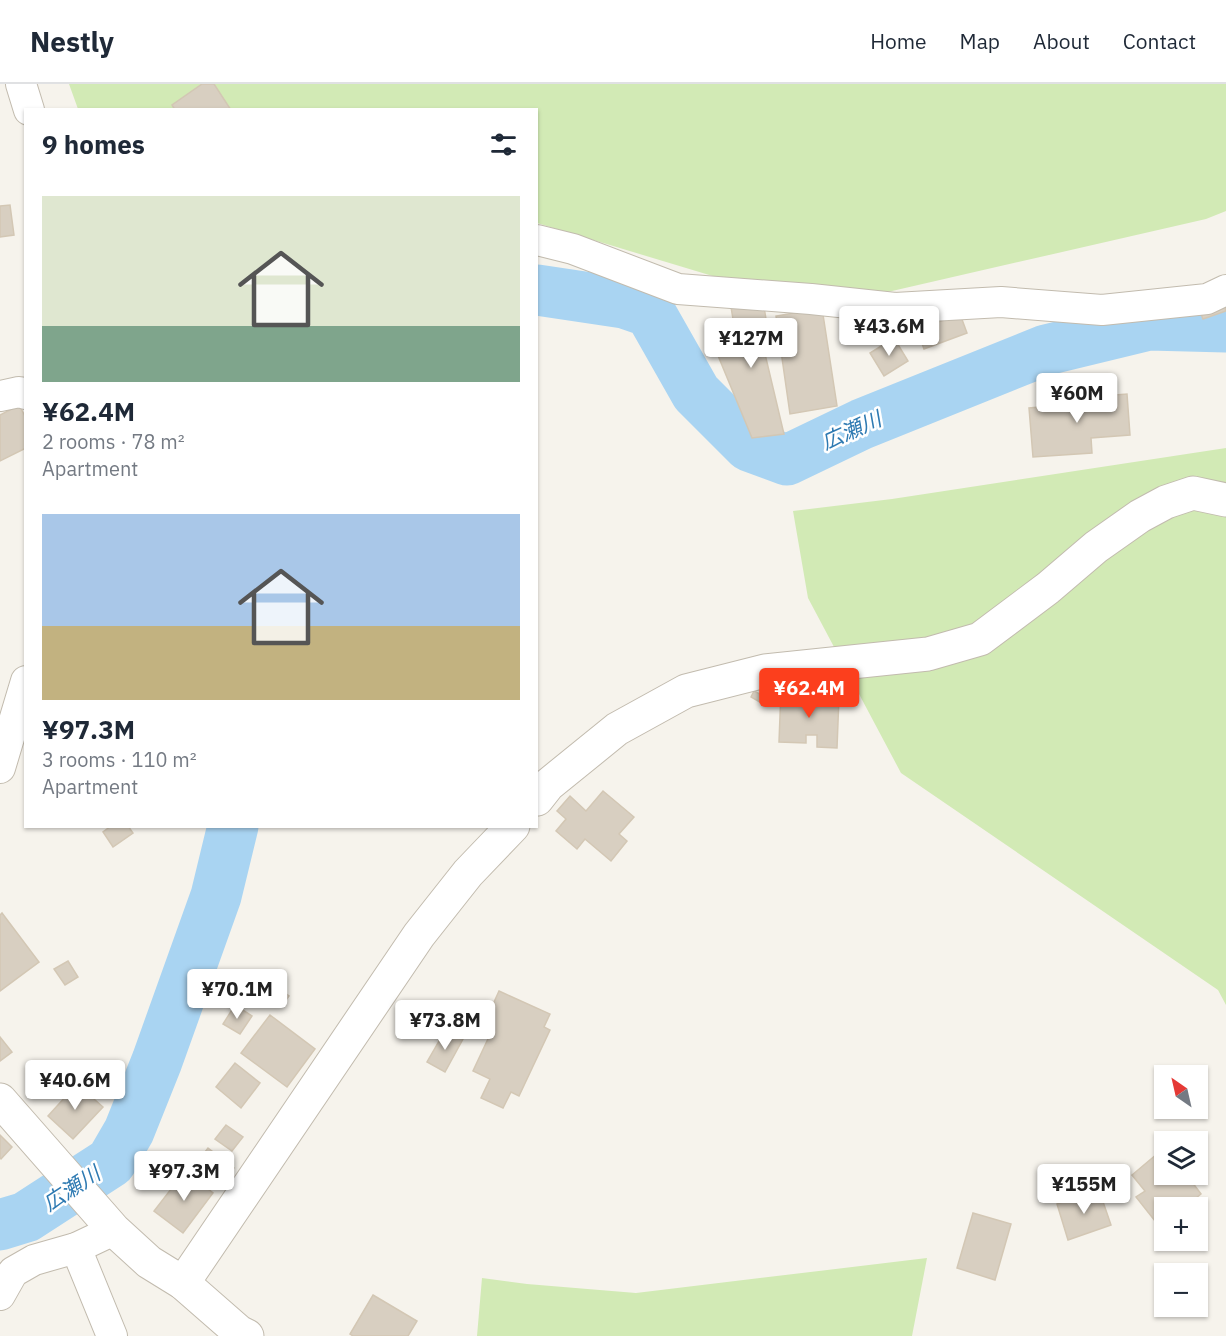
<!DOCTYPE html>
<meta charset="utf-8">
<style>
:root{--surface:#fff;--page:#f2f2f3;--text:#1f2937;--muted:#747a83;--line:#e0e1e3;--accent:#fc3f1d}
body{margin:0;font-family:"IBM Plex Sans","Noto Sans JP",sans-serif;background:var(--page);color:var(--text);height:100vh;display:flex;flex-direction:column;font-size:22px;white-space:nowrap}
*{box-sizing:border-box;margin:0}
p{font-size:20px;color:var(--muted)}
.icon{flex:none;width:33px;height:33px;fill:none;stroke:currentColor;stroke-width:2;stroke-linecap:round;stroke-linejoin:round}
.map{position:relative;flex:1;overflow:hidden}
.panel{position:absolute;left:24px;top:24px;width:514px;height:720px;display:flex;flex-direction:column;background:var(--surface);border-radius:0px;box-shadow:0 2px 4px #0004}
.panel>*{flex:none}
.needle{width:39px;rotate:326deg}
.tools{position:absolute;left:1154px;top:981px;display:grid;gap:12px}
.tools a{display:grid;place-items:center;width:54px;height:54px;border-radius:0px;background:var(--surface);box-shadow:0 2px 4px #0004;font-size:30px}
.price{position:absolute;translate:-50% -51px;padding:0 14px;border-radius:6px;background:#fff;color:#222;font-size:20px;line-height:39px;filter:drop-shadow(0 2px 3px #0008)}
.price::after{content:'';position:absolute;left:50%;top:36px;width:18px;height:14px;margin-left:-9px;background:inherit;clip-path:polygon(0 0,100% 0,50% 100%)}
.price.selected{background:var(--accent);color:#fff}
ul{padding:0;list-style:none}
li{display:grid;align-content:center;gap:12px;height:318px;padding:0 18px}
li span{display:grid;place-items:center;height:186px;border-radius:0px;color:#555}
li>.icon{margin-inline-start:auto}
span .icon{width:108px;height:108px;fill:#fffc;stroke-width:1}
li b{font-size:26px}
h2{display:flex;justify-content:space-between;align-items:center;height:72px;padding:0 18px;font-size:26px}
header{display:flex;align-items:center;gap:36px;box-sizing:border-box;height:84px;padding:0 30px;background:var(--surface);border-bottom:2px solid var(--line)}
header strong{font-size:28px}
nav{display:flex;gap:33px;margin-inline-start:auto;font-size:21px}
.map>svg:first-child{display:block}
.green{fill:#d2eab5}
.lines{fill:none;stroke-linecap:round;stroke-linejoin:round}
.river{stroke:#a9d4f2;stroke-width:51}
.building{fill:#d8cfc1;stroke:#d3c7b4;stroke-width:1.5}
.minor-casing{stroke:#c2bbae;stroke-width:32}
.tertiary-casing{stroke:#c2bbae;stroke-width:35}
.minor{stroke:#fff;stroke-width:30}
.tertiary{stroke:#fff;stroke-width:33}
.labels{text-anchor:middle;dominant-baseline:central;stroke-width:5;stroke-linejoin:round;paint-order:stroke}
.water-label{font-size:21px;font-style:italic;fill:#2e7ab2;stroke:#fff}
</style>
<header>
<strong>Nestly</strong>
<nav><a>Home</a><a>Map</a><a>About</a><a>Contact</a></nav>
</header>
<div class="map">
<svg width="1226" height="1252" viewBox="0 0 1226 1252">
<rect width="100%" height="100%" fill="#f6f3ec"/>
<!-- green -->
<g class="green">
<path d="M69 0H1226V127L1206 135 879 210 782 213 537 139V26L78 25Z"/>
<path d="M1226 364V921L1218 906 901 689 808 514 793 427 892 415Z"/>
<path d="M927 1174 912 1252H477L482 1194 527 1200 636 1209Z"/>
</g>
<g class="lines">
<!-- river -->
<g class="river">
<path d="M537 206 624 219 650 228 696 309 749 362 787 376 862 340 1046 266 1149 241 1226 243"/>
<path d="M0 1141 26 1133 111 1078 129 1047 157 977 216 812 233 742"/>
</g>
</g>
<!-- building -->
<g class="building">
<path d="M202 0H214L231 26H175L172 21Z"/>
<path d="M10 121 14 151 0 153V122Z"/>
<path d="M1223 215 1226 227 1203 235 1199 225Z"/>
<path d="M730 217H763L768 247 761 253 784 350 752 354 712 257 736 253Z"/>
<path d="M822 224 837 322 790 330 776 232Z"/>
<path d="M960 230 967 249 924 265 917 246Z"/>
<path d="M894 254 908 277 884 292 870 269Z"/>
<path d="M1127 310 1130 351 1091 354 1092 369 1033 373 1029 324 1051 322 1050 316Z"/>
<path d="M19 321 26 334V364L0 377V331Z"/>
<path d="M781 606 801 607V611L839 613 837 664 817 663V651H806V659L779 658Z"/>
<path d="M754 607 771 616 767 622 751 613Z"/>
<path d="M603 707 634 733 619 750 627 757 611 777 585 755 577 765 556 747 566 735 557 727 570 712 586 727Z"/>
<path d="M111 742H128L133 749 113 763 103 748Z"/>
<path d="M2 829 39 878 0 907V831Z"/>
<path d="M68 877 78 893 65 901 54 885Z"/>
<path d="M271 899 289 912 281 923 263 909Z"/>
<path d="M499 907 550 930 544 943 550 946 519 1012 511 1008 503 1024 481 1014 490 995 473 987 494 942 485 938Z"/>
<path d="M235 921 252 932 240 950 223 940Z"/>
<path d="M270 931 315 965 287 1003 241 969Z"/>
<path d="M446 945 463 955 445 988 427 978Z"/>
<path d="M0 953 12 968 0 977Z"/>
<path d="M235 979 260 999 241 1024 216 1003Z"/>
<path d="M77 1000 103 1023 73 1055 48 1032Z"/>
<path d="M226 1041 243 1053 232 1067 215 1055Z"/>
<path d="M0 1051 12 1063 1 1075 0 1074Z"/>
<path d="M208 1064 234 1084 222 1101 195 1081Z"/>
<path d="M1164 1064V1090H1186L1201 1110 1184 1124H1178L1176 1120 1172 1124H1164V1130L1155 1137 1136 1113 1145 1107 1132 1091Z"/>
<path d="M185 1087 213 1109 183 1149 154 1127Z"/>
<path d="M1099 1106 1111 1141 1068 1156 1057 1120Z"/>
<path d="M973 1129 1011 1140 995 1196 957 1184Z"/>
<path d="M373 1211 417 1237 408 1252H353L350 1250Z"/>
</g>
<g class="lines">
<!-- minor casing -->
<g class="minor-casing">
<g id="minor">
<path d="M21 0 29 26"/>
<path d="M537 156 573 165 678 205 811 215 895 224 1001 218 1102 226 1207 215 1226 206"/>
<path d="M0 312 19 308 26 310"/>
<path d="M0 684 26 597"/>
<path d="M76 1164 112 1252"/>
<path d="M0 1211 13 1188 34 1176 76 1164 114 1146"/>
</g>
</g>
<!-- tertiary casing -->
<g class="tertiary-casing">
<g id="tertiary">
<path d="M537 715 548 701 617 645 686 607 765 587 928 570 980 555 1048 504 1096 463 1140 432 1166 418 1193 409 1226 416"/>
<path d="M0 1016 114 1146 149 1178 183 1199 239 1248 247 1252"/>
<path d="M183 1199 419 851 468 789 513 742"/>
</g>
</g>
<!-- minor -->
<use href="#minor" class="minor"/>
<!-- tertiary -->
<use href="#tertiary" class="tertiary"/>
</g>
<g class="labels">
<!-- water labels -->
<g class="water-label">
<text transform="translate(851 346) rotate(-24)">広瀬川</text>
<text transform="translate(71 1104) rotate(-33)">広瀬川</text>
</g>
</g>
</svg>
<div class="tools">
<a><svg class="needle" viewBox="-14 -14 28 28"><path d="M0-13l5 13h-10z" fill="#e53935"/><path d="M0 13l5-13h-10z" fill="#747a83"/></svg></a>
<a><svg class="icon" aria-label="layers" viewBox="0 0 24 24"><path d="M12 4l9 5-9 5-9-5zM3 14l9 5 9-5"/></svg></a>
<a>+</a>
<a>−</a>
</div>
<b class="price" style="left:889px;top:273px">¥43.6M</b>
<b class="price" style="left:751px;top:285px">¥127M</b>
<b class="price" style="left:1077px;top:340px">¥60M</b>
<b class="price selected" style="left:809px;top:635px">¥62.4M</b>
<b class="price" style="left:237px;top:936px">¥70.1M</b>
<b class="price" style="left:445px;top:967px">¥73.8M</b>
<b class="price" style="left:75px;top:1027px">¥40.6M</b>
<b class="price" style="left:184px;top:1118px">¥97.3M</b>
<b class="price" style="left:1084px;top:1131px">¥155M</b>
<section class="panel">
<h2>9 homes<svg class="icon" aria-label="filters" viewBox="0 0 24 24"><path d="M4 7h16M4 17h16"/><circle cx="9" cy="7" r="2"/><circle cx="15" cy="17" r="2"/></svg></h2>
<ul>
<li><span style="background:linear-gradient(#dfe7d0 70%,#7fa58c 0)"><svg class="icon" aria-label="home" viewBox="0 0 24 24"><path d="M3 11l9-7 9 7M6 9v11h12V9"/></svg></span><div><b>¥62.4M</b><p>2 rooms · 78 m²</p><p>Apartment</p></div></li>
<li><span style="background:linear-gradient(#a9c7e8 60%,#c2b280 0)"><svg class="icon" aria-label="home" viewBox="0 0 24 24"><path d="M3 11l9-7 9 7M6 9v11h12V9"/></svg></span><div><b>¥97.3M</b><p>3 rooms · 110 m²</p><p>Apartment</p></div></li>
</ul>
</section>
</div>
